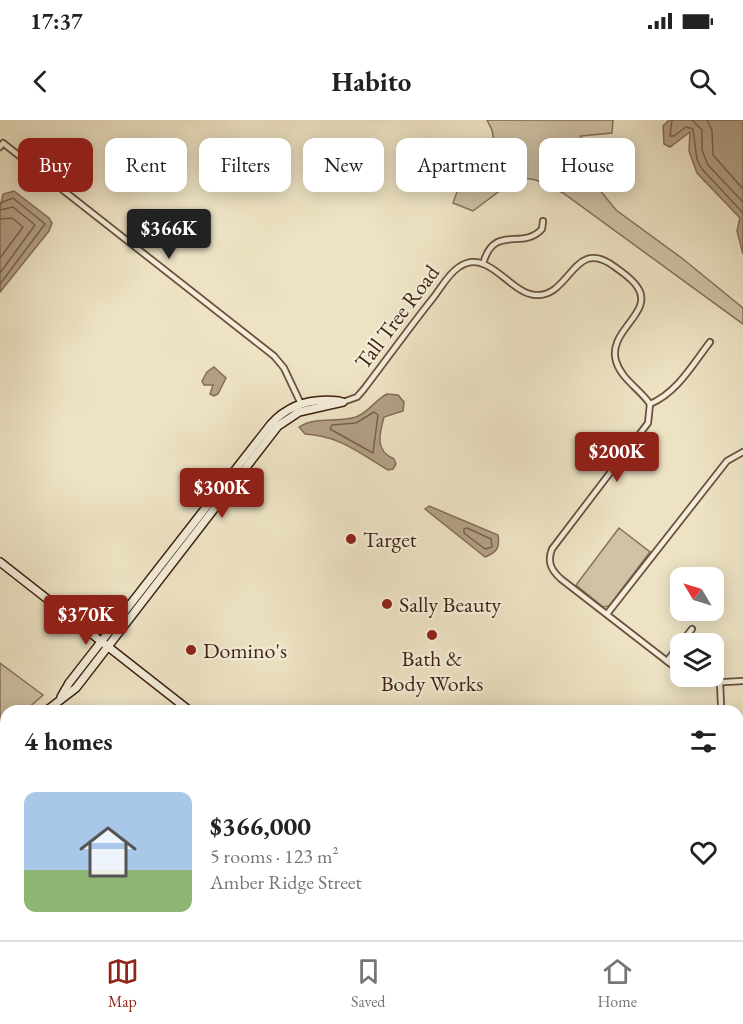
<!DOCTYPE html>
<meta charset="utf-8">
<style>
:root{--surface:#fff;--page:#f2f2f2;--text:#222;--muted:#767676;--line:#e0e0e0;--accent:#8f2418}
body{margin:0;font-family:"EB Garamond",serif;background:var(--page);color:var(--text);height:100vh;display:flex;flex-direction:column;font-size:22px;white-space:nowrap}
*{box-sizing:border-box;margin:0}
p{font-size:20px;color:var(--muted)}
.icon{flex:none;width:33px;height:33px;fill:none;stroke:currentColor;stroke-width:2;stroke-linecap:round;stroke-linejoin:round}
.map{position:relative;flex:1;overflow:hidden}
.panel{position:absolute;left:0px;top:585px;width:744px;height:236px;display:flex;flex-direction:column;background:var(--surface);border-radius:18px 18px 0 0;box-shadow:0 3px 15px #0003}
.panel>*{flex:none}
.guide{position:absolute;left:18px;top:18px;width:708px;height:54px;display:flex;gap:12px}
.needle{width:39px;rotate:308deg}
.buttons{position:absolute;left:670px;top:447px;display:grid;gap:12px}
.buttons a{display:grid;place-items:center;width:54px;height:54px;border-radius:12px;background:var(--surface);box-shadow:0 3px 15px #0003;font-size:30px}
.price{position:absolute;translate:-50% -51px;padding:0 14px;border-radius:6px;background:var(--accent);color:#fff;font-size:20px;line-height:39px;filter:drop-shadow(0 2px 3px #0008)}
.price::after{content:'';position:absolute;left:50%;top:36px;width:18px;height:14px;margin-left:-9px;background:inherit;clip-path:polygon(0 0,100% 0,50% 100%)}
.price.current{background:#222;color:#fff}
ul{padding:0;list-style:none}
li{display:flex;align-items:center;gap:18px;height:150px;padding:0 24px}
li span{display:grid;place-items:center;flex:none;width:168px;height:120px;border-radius:12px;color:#555}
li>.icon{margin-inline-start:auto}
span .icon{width:72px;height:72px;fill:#fffc;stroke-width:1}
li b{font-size:26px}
h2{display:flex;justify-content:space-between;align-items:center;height:72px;padding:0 24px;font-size:26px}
.chip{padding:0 21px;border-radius:12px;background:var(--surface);box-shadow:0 3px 15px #0003;font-size:21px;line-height:54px}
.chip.current{background:var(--accent);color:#fff}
.status{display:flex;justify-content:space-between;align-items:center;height:42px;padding:0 30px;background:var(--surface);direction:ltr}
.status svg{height:16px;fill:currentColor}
header{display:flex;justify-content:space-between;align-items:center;height:78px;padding:0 24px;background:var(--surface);font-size:27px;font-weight:700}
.tabs{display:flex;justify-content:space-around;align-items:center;height:84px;border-top:2px solid var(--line);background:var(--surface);font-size:16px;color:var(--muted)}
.tabs a{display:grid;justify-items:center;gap:3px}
.tabs .current{color:var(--accent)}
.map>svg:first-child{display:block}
.green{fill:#cfc2a6;stroke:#86705c;stroke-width:1.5}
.water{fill:#b2a087;stroke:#846c58;stroke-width:1.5}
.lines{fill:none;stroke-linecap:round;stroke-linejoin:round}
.shore{stroke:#78604c;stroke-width:1.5}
.street-casing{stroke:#6a503e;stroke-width:8}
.secondary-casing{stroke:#3e1f11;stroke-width:10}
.street{stroke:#f3edd9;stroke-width:4.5}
.secondary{stroke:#f3edd9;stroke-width:7}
.poi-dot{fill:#8f2418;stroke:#f3edd9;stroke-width:2}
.labels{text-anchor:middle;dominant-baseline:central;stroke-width:4.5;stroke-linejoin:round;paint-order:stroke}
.street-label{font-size:22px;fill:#3e1f11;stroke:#f3edd9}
.poi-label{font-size:22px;fill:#3e1f11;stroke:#f3edd9;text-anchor:start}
</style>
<div class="status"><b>17:37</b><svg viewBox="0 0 49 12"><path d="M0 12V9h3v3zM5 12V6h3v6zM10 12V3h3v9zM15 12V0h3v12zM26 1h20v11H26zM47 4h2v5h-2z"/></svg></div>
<header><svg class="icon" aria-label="back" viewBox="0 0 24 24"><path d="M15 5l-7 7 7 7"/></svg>Habito<svg class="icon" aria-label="search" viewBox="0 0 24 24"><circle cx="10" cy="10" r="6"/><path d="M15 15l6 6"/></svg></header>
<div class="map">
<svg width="743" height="820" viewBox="0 0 743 820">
<rect width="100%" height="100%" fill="#ede3c4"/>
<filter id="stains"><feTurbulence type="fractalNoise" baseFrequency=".00333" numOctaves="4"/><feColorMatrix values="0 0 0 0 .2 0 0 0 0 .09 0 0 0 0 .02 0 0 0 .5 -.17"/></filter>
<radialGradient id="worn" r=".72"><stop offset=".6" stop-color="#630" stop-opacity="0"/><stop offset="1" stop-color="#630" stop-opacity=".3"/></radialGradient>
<!-- green -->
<g class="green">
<path d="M487 0H613L612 13 581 16 582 48 616 90 683 139 743 188V204L563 73 536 60 518 57 473 91 453 83 458 69 494 21 492 10Z"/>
<path d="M619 408 650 432 609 486 603 487 576 465Z"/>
<path d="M0 543 43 575 25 591H6V600L0 603Z"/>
<path d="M176 815H251L254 820H183Z"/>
</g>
<!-- water -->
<g class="water">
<path d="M669 0H743V134L737 111 740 98 697 53 689 31 690 12 670 27 664 24 663 6Z"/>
<path d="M14 71 49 98 52 103 49 111 0 172V88L3 74Z"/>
<path d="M214 247 226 258 218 274 214 276 210 274 213 265H204L202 261 207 252Z"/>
<path d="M387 274 398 275 404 282 403 291 384 297C379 315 375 331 394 339L396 344 393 349 388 350C359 333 340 316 305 314L299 307C315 296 338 303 356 297 369 292 375 280 387 274Z"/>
<path d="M429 386 498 415C500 428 497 432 485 437L425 389Z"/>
</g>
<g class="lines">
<!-- shore -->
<g class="shore">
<path d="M672 0 670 16H674L686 7 693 9 697 40 702 49 743 93"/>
<path d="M692 0 702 10V30L708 45 743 82"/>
<path d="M707 0 712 10 713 35 743 69"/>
<path d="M0 83 13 78 45 104 0 164"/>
<path d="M0 90 13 87 35 105 0 153"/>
<path d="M0 99 12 98 23 107 0 138"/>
<path d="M374 292 378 295 373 333 330 309 332 305 356 303Z"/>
<path d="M467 408 491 419 492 427 485 429 464 413V409Z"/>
</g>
<!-- street casing -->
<g class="street-casing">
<g id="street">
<path d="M0 27 3 23 274 236 284 248 301 284"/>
<path d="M483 144C494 103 522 131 542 109L543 101"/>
<path d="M343 282 357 277 364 269C387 239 409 208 433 178 441 168 448 154 459 147 488 127 509 173 535 175 571 178 573 115 615 147 623 153 633 159 638 168 654 193 607 211 616 241 621 259 640 269 650 284"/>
<path d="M650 284 648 303 552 429C547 442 551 450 561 459L681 552"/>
<path d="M650 284C677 273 693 244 710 222"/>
<path d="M607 494 727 341 743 332"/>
<path d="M667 541 692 509"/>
<path d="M688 556 707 563 743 561"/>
<path d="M720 563 721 585"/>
<path d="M0 696 6 701"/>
<path d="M0 798 6 803"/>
<path d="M18 814 25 820"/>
<path d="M104 820 106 814"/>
</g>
</g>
<!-- secondary casing -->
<g class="secondary-casing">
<g id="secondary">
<path d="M0 442 190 591"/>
<path d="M61 577 69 563 271 304C289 284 313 278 339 281"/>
<path d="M46 591 76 568 278 306 299 292 343 282"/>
<path d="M0 620 6 618"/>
<path d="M738 790 743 783"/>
<path d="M475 814 482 820"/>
<path d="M715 820 719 814"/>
</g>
</g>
<!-- street -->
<use href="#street" class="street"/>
<!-- secondary -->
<use href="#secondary" class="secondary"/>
</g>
<!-- markers -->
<g class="poi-dot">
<circle cx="351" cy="419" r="6"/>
<circle cx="387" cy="484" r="6"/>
<circle cx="432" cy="515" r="6"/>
<circle cx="191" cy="530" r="6"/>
</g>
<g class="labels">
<!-- street labels -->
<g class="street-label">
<text transform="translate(397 197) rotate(-53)">Tall Tree Road</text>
</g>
<!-- poi labels -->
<g class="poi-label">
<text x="363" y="419">Target</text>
<text x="399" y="484">Sally Beauty</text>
<text x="203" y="530">Domino's</text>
<text x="432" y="538" text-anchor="middle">Bath &amp;<tspan x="432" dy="25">Body Works</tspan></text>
</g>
</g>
<rect width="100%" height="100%" filter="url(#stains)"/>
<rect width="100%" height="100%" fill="url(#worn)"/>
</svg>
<div class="buttons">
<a><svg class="needle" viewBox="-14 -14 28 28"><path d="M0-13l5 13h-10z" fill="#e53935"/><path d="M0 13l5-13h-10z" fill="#767676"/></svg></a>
<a><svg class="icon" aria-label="layers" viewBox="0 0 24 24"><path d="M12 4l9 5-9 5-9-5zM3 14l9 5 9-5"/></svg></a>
</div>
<b class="price current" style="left:169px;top:140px">$366K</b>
<b class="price" style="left:617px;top:363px">$200K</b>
<b class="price" style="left:222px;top:399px">$300K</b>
<b class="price" style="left:86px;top:526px">$370K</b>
<div class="guide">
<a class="chip current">Buy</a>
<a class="chip">Rent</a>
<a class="chip">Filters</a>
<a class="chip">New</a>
<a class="chip">Apartment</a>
<a class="chip">House</a>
</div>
<section class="panel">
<h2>4 homes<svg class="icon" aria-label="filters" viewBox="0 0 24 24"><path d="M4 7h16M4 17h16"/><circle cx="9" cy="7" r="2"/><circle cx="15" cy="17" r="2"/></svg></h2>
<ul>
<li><span style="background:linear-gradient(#a9c7e8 65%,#8fb573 0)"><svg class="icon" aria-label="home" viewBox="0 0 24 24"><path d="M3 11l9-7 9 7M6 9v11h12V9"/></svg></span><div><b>$366,000</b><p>5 rooms · 123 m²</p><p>Amber Ridge Street</p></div><svg class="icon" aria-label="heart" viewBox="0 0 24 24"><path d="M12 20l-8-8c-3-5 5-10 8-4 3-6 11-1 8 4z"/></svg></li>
</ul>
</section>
</div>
<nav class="tabs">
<a class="current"><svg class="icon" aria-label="map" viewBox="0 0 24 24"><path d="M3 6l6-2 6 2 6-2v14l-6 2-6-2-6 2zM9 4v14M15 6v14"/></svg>Map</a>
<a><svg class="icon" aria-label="saved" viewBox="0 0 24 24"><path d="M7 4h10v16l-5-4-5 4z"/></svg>Saved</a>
<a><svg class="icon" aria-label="home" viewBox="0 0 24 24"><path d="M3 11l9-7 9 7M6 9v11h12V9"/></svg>Home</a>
</nav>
